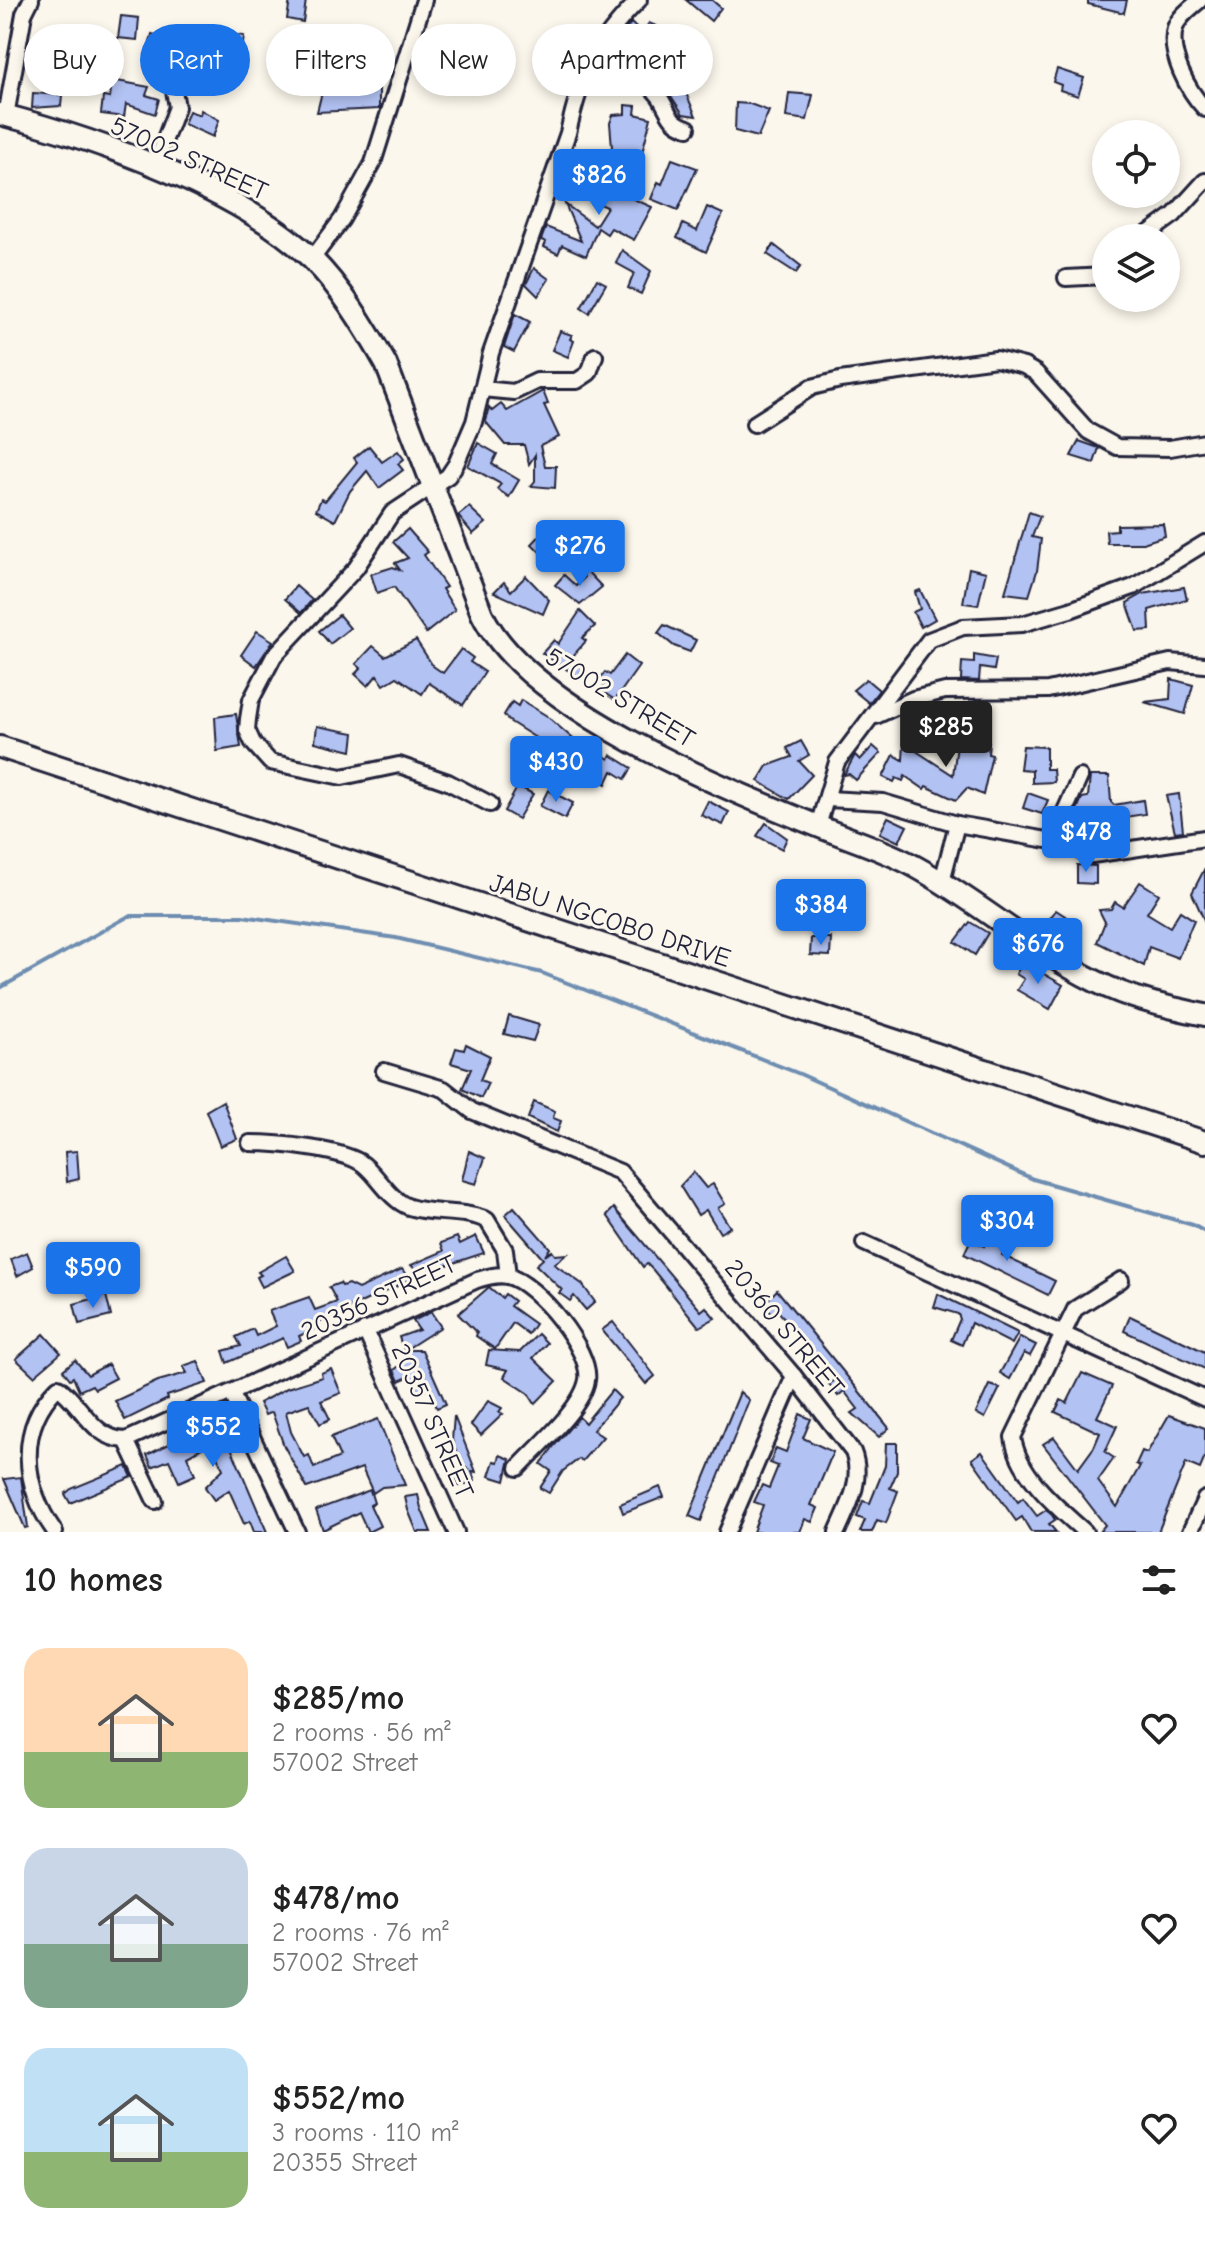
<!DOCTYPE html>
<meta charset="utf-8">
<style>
:root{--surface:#fff;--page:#f6f6f6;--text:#222;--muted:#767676;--accent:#1a73e8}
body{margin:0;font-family:"Comic Neue",sans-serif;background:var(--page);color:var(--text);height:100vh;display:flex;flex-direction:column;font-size:30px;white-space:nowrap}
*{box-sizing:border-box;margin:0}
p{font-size:26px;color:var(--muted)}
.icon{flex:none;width:44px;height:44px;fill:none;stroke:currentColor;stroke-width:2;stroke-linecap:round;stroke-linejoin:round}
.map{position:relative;height:1532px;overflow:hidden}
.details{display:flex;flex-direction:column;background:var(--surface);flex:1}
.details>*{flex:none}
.hud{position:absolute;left:24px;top:24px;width:800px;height:72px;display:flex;gap:16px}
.fabs{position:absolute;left:1092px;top:120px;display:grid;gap:16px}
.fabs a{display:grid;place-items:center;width:88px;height:88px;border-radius:50%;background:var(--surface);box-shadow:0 4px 12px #0003;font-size:40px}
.price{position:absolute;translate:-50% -68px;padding:0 18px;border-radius:8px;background:var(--accent);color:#fff;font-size:26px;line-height:52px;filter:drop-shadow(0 2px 4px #0008)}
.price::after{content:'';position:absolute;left:50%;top:48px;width:24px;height:18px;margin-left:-12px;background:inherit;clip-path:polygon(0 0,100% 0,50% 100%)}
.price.on{background:#222;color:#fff}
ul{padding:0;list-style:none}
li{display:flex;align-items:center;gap:24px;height:200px;padding:0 24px}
li span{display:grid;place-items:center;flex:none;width:224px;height:160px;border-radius:24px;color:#555}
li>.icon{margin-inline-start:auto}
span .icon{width:96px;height:96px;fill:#fffc;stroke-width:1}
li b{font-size:34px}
h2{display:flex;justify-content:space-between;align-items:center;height:96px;padding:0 24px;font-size:34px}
.chip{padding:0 28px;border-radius:36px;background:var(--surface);box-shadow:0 4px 12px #0003;font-size:28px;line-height:72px}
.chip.on{background:var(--accent);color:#fff}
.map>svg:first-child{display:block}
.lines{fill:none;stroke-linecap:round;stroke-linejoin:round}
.stream{stroke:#6e8db1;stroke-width:4}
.building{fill:#b2c2f2;stroke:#22223b;stroke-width:2}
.street-casing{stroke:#22223b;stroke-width:20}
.secondary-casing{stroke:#22223b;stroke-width:26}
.street{stroke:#fbf7ec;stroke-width:14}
.secondary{stroke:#fbf7ec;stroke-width:20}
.labels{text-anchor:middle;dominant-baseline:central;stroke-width:6;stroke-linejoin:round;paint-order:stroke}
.street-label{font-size:26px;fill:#22223b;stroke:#fbf7ec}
</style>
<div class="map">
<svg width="1205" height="1532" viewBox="0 0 1205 1532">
<rect width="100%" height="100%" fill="#fbf7ec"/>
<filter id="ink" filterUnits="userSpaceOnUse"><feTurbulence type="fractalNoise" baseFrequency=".0125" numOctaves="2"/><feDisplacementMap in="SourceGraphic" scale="16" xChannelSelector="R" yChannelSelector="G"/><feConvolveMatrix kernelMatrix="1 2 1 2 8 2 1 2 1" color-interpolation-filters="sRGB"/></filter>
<g filter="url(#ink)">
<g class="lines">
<!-- stream -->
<path class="stream" d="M0 988 129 916H242L396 938 542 973 800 1074 1033 1179 1193 1225 1205 1232"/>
</g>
<!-- building -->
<g class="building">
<path d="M290 0H306L303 22 287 19Z"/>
<path d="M686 0H712L721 8 711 21Z"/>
<path d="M1088 0H1127L1124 13 1088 4Z"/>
<path d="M121 16 139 18 137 40 118 38Z"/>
<path d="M631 23 642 33 649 23 670 32 659 56 620 36Z"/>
<path d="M152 34 177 40 173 58 155 53 156 49 149 47Z"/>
<path d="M236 35 244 36 239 72 206 68 207 58 230 60Z"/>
<path d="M1057 69 1084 78 1078 96 1060 90 1061 85 1053 82Z"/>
<path d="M112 80 149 87 146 95 159 99 155 114 126 104 124 117 101 114 103 97 110 98Z"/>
<path d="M681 82 696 116 683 114 667 90Z"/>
<path d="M353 87H379V109L317 112 322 92Z"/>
<path d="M33 93 62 95 61 106 32 108Z"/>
<path d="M789 93 813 95 807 120 786 117Z"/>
<path d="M736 103 750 104 769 111 758 137 735 131Z"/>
<path d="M625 105 636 106 635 114 651 118 638 168 603 162 612 147 610 123 613 115 625 114Z"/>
<path d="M201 110 219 120 213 137 184 124 189 111 200 115Z"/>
<path d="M672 159 697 168 678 210 651 199 658 182 662 184Z"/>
<path d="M569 177 588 185 590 180 652 207 634 240 611 228 607 234 598 228 586 256 562 245 558 254 544 247 546 242 541 240 546 227 581 241 565 204 595 226 607 207 564 189Z"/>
<path d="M707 207 723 214 706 252 677 238 683 224 697 231Z"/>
<path d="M774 245 801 266 796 273 767 254Z"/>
<path d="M622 250 651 271 641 294 628 288 634 273 616 263Z"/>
<path d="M534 268 549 279 538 296 526 284Z"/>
<path d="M597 279 606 284 589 313 581 308Z"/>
<path d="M515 314 530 322 514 352 504 347Z"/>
<path d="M560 331 572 335 570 339 574 341 568 357 552 350Z"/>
<path d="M543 391 548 404 544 405 559 437 540 446 545 466H556L555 488 531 486 535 481V455L529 464 524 445H505L485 421 489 407 492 411 501 404 507 411Z"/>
<path d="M1079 441 1099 448 1094 463 1071 456Z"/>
<path d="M478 443 497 454 492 464 519 480 509 497 497 489 501 484 468 466Z"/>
<path d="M369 446 382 462 398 451 404 459 398 464 403 470 379 488 367 471 350 491 335 521 316 510 321 499 325 501 357 462 354 458Z"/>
<path d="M469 507 486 523 473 534 458 516Z"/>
<path d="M1029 512 1040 516 1032 537 1041 539 1037 571 1029 596 1005 593Z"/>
<path d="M1163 524 1165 536 1143 543H1107L1106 531 1117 530V525Z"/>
<path d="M548 527 558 535 552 541 556 545 545 557 532 544Z"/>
<path d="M408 529 428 552 424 555 446 587 442 589 455 610 426 633 394 587 377 593 371 574 393 567 400 570 395 563 408 558 393 542Z"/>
<path d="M582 566 602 587 580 605 555 585 564 575 576 586 584 578Z"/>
<path d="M969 568 986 572 978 605 963 603Z"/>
<path d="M526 576 549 600 543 614 494 592 504 582 511 591Z"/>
<path d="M296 586 312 600 301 613 285 599Z"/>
<path d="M1184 587 1187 599 1149 610 1150 630 1137 631 1127 603 1143 594Z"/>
<path d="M920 590 935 619 921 627 913 612 920 609 915 592Z"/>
<path d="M580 611 595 626 582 638 586 641 572 657 585 667 578 677 542 653 554 640 558 644Z"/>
<path d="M339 615 350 628 330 644 319 631Z"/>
<path d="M664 625 696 640 690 652 674 646 658 633Z"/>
<path d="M257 631 273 641 256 666 241 655Z"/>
<path d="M416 640 433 666 443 673 461 649 473 658 470 662 485 672 463 705 429 683 422 694 397 677 384 685 377 675 368 686 355 674 361 668 356 664 373 646 385 656Z"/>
<path d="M625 655 639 666 615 700 603 692 604 683 599 680 605 672 610 675Z"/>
<path d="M974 655 996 659 994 670 980 668 979 681 961 680 962 662 974 663Z"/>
<path d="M866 679 879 690 869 703 853 690Z"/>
<path d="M1171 679 1193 685 1185 714 1144 702 1170 699Z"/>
<path d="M521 700 547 716 580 745 599 756 600 753 609 759 611 755 632 768 625 779 612 771 606 784 576 766 578 763 544 739 542 742 509 721 504 715 512 702 518 706Z"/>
<path d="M236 714 241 747 217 751 215 717Z"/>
<path d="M317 726 354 733 352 751 315 742Z"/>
<path d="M958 737 989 742 988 754 992 755 983 795 967 788 956 800 926 786 924 789 905 776 903 781 896 778 894 782 883 777 894 755 903 760 904 743 953 775Z"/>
<path d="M801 741 809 755 799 761 812 775 789 799 758 781 767 766 792 757 787 748Z"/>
<path d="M873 746 881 753 856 780 849 774 844 775 855 755 860 760Z"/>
<path d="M1023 746 1046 747V769H1053L1054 782 1032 783V770L1020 769Z"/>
<path d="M1090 776H1109L1111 802 1114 805 1143 800 1145 814 1125 817 1127 834 1086 839 1085 819 1076 820V812L1082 798 1088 797Z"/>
<path d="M518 786 533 794 518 819 504 811Z"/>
<path d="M548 790 573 803 565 819 540 806Z"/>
<path d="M1028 793 1048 800 1042 814 1023 808Z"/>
<path d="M1179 794 1183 831 1175 832 1166 796Z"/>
<path d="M708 801 729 812 723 825 701 815Z"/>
<path d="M888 817 907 826 899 842 880 833Z"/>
<path d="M766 823 787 838 782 849 757 836Z"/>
<path d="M1077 865 1096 866V884L1077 883Z"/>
<path d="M1205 868V922L1192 893Z"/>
<path d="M1140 882 1159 894 1147 913 1170 927 1180 911 1194 920 1178 958 1149 947 1144 966 1097 942 1105 922 1099 910 1111 909 1115 902 1123 907Z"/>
<path d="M1056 910 1076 923 1067 935 1048 921Z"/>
<path d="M970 922 988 933 975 955 955 942Z"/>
<path d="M811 938H831L830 956 810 955Z"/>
<path d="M1023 962 1063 985 1050 1009 1017 990 1024 979 1016 974Z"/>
<path d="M509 1016 539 1025 533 1041 504 1034Z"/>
<path d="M466 1044 490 1056 480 1080 488 1083 481 1098 462 1089 471 1069 451 1063 456 1048 464 1050Z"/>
<path d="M223 1101 237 1139 220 1146 206 1111Z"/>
<path d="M534 1102 555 1111 553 1118 561 1121 557 1132 528 1118Z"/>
<path d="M77 1151 79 1179 67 1182 65 1152Z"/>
<path d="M469 1151 485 1158 476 1184 462 1180Z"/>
<path d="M693 1172 706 1188 713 1184 725 1204 718 1208 730 1227 720 1233 706 1210 698 1215 680 1186Z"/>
<path d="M514 1207 550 1248 545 1256 552 1251 555 1255 567 1254 554 1264 582 1284 595 1302 586 1310 574 1296 570 1301 559 1293 562 1290 536 1265 543 1259 505 1215Z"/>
<path d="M614 1208 701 1311 706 1307 715 1318 699 1327 653 1270 647 1264 643 1267 607 1215Z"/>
<path d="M988 1233 1007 1240 1002 1255 1055 1281 1048 1295 964 1254 971 1239 984 1246Z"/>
<path d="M476 1236 484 1253 420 1274 411 1265 444 1251 441 1243 457 1237 460 1244Z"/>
<path d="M27 1252 33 1267 17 1276 11 1259Z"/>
<path d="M286 1256 295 1271 262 1287 257 1277 261 1275 258 1272Z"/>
<path d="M402 1269 410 1280 315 1324 317 1328 299 1336 301 1341 287 1347 283 1338 227 1363 223 1351 241 1346 236 1337 253 1329 256 1336 276 1326 269 1311 309 1297 315 1310 337 1302 329 1287 340 1283 342 1286 348 1284 358 1289Z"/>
<path d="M489 1287 502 1298 505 1294 514 1301 510 1306 535 1324 528 1334 513 1323 495 1349 476 1336 477 1333 458 1314Z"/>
<path d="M777 1290 889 1428 879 1437 852 1413 858 1409 844 1391 838 1396 829 1384 835 1380 796 1331 777 1310 772 1314 763 1304Z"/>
<path d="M938 1294 1018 1333 1012 1344 971 1323 962 1345 951 1340 960 1319 958 1314 934 1307Z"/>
<path d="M106 1295 111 1316 79 1324 74 1304Z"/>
<path d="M431 1312 441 1327 405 1350H422L446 1404 437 1408 428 1388 418 1393 410 1376 399 1381 394 1370 407 1360 399 1337 419 1330 413 1321Z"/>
<path d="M1130 1316 1205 1352V1369L1124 1331Z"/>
<path d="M613 1322 655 1376 646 1384 602 1330Z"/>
<path d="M44 1334 61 1353 34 1376 16 1359Z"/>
<path d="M538 1334 547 1343 533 1358 557 1381 535 1404 528 1393 504 1377 508 1370 486 1365 489 1350 520 1352Z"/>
<path d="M1020 1337 1036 1345 1030 1356 1024 1353 1010 1379 1000 1373Z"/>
<path d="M75 1360 88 1375 108 1364 116 1378 95 1389 92 1385 79 1391 73 1377 70 1379 63 1370Z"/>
<path d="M198 1361 207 1383 167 1396 168 1399 125 1420 115 1401 158 1381 187 1373 183 1366Z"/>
<path d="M331 1369 341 1393 321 1401 330 1419 320 1424 309 1404 286 1412 291 1432 304 1457 309 1455 314 1468 340 1457 331 1437 378 1419 405 1485 382 1487 373 1493 362 1468 307 1488 284 1446 272 1412 265 1415 259 1403 287 1388 322 1377 321 1373Z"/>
<path d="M1082 1373 1112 1386 1097 1417 1117 1426 1105 1452 1114 1458 1098 1481 1117 1507 1140 1466 1136 1464 1142 1451 1147 1453 1169 1415 1205 1428V1457L1200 1469 1186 1463 1158 1532H1099L1105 1525 1043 1444 1054 1437 1078 1469 1094 1447 1100 1433 1055 1412 1061 1400 1067 1403Z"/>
<path d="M989 1385 1000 1388 985 1418 976 1413Z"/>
<path d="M612 1390 620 1398 593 1430 603 1437 582 1461 579 1459 563 1471 549 1493 540 1488 551 1471 541 1464 554 1446 579 1417 585 1423Z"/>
<path d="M740 1392 749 1400 701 1521 689 1516Z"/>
<path d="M488 1401 502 1408 499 1412 503 1414 481 1435 471 1425Z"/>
<path d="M800 1414 811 1419 803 1438 833 1452 811 1505 818 1508 812 1522 805 1519 800 1532H753L763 1505 754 1502 762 1485 769 1488 778 1466 770 1463 776 1448 786 1452Z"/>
<path d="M454 1416 476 1472 472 1471 475 1481 459 1486 455 1473 468 1469 462 1467 452 1440Z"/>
<path d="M213 1422H219L224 1431 267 1532H254L250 1521 244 1524 229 1490 214 1500 205 1487 223 1469 211 1443 187 1456 195 1475 179 1482 169 1460 152 1467 147 1455Z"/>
<path d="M886 1443H897V1472L890 1488 898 1491 886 1523 877 1520 872 1532H860L865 1520 857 1517 863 1501 870 1503 885 1466Z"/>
<path d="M982 1452 1018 1502 1023 1498 1037 1516 1046 1510 1052 1515 1055 1520 1049 1524 1056 1532H1031L1022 1517 1016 1521 972 1459Z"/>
<path d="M500 1455 510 1459 505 1481 489 1476 494 1461 498 1462Z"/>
<path d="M127 1466 132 1477 70 1503 65 1494 71 1489Z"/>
<path d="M21 1477 28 1527 25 1528 4 1479Z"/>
<path d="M660 1487 664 1497 623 1513 620 1504Z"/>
<path d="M370 1490 374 1503 370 1505 380 1526 368 1532 359 1512 323 1530 316 1510Z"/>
<path d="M418 1495 421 1508 431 1532H417L408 1510 405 1497Z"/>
</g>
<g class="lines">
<!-- street casing -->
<g class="street-casing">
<g id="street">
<path d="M1200 0C1191 8 1179 16 1175 28 1168 54 1188 91 1205 109"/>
<path d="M595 55C618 62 644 76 659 96 669 110 668 122 688 128"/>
<path d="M6 116 24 14 31 0"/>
<path d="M154 168 177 107 170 69"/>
<path d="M1142 238 1174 215 1205 181"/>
<path d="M312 259 342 219 373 163 424 0"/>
<path d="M1066 278 1106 276"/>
<path d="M482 389 514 392 537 381H577L589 373 595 356"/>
<path d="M754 424 812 387 840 380 996 359 1024 366 1036 373 1088 431 1117 447 1170 448 1205 442"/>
<path d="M876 716 913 699 945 691 1048 690 1170 662 1205 665"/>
<path d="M828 799 883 802 957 824 1058 842 1092 855 1205 838"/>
<path d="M490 804 448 782 399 765 342 777 270 762 253 743 247 730 248 719 251 700 274 656 356 568 392 513 448 476 456 464 474 422 491 353 568 133C581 73 596 43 639 0"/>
<path d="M818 826 837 762 929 640 963 627 1022 624 1070 610 1133 587 1205 543"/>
<path d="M1058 842 1065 811 1080 777"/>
<path d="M942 881 957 824"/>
<path d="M384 1071 444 1089 472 1111 620 1172 794 1376 853 1452C864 1480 848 1507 837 1532"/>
<path d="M250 1143C275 1143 345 1149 364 1165 379 1177 390 1200 409 1207 433 1215 461 1209 487 1220L505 1250 508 1276"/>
<path d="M864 1243 1205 1399"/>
<path d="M365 1330 456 1532"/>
<path d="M232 1394 297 1532"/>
<path d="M126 1440 155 1501"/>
<path d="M55 1532C23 1487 16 1428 58 1387 82 1404 92 1439 126 1440L477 1280C487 1277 497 1274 507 1276 536 1282 592 1351 587 1380 582 1409 537 1447 518 1468"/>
<path d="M727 1532 794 1376"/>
<path d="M1085 1532C1058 1508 1018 1475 1013 1437L1075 1309 1121 1280"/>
<path d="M1190 1532 1205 1499"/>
</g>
</g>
<!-- secondary casing -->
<g class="secondary-casing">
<g id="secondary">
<path d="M0 114C98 140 239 189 312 259 342 289 365 327 386 364L482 614C528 709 724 789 820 827 852 840 886 850 916 867 978 901 1031 949 1095 981 1130 999 1167 1007 1205 1015"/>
<path d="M0 747 1205 1142"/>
</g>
</g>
<!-- street -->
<use href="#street" class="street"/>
<!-- secondary -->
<use href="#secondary" class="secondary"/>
</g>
</g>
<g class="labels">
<!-- street labels -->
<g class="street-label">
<text transform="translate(189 159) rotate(24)">57002 STREET</text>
<text transform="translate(620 698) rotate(31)">57002 STREET</text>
<text transform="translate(610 921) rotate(18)">JABU NGCOBO DRIVE</text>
<text transform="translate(379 1298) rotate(-25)">20356 STREET</text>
<text transform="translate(784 1328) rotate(50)">20360 STREET</text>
<text transform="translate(432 1421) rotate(66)">20357 STREET</text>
</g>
</g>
</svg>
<div class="fabs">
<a><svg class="icon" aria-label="locate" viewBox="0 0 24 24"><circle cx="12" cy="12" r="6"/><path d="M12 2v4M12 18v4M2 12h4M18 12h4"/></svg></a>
<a><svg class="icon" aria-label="layers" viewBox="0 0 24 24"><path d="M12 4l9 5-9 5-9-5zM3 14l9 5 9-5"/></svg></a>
</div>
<b class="price" style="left:599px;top:217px">$826</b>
<b class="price" style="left:580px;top:588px">$276</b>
<b class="price on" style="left:946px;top:769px">$285</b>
<b class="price" style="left:556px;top:804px">$430</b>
<b class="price" style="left:1086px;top:874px">$478</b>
<b class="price" style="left:821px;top:947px">$384</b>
<b class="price" style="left:1038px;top:986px">$676</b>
<b class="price" style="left:1007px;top:1263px">$304</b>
<b class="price" style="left:93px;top:1310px">$590</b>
<b class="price" style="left:213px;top:1469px">$552</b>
<div class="hud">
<a class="chip">Buy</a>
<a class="chip on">Rent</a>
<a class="chip">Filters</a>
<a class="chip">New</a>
<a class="chip">Apartment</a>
</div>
</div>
<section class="details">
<h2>10 homes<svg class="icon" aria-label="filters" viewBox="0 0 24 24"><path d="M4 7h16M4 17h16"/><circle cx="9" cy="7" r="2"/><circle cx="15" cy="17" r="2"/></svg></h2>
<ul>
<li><span style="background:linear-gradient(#ffd9b3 65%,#8fb573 0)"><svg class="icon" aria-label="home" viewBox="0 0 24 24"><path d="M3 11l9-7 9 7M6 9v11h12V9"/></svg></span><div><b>$285/mo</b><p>2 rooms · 56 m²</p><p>57002 Street</p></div><svg class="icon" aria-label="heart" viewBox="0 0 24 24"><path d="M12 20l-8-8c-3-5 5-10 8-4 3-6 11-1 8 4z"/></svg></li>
<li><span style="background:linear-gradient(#c9d6e8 60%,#7fa58c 0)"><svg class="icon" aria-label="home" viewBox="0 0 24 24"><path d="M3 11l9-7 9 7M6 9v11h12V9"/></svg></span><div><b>$478/mo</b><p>2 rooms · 76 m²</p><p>57002 Street</p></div><svg class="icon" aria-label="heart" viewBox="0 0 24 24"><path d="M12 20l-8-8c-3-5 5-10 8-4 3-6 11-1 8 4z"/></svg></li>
<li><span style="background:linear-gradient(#bfe0f5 65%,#8fb573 0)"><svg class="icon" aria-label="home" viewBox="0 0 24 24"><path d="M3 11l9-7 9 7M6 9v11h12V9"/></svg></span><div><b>$552/mo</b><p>3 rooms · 110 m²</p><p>20355 Street</p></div><svg class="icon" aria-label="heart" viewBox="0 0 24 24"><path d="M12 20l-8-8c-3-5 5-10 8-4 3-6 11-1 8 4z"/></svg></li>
</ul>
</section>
